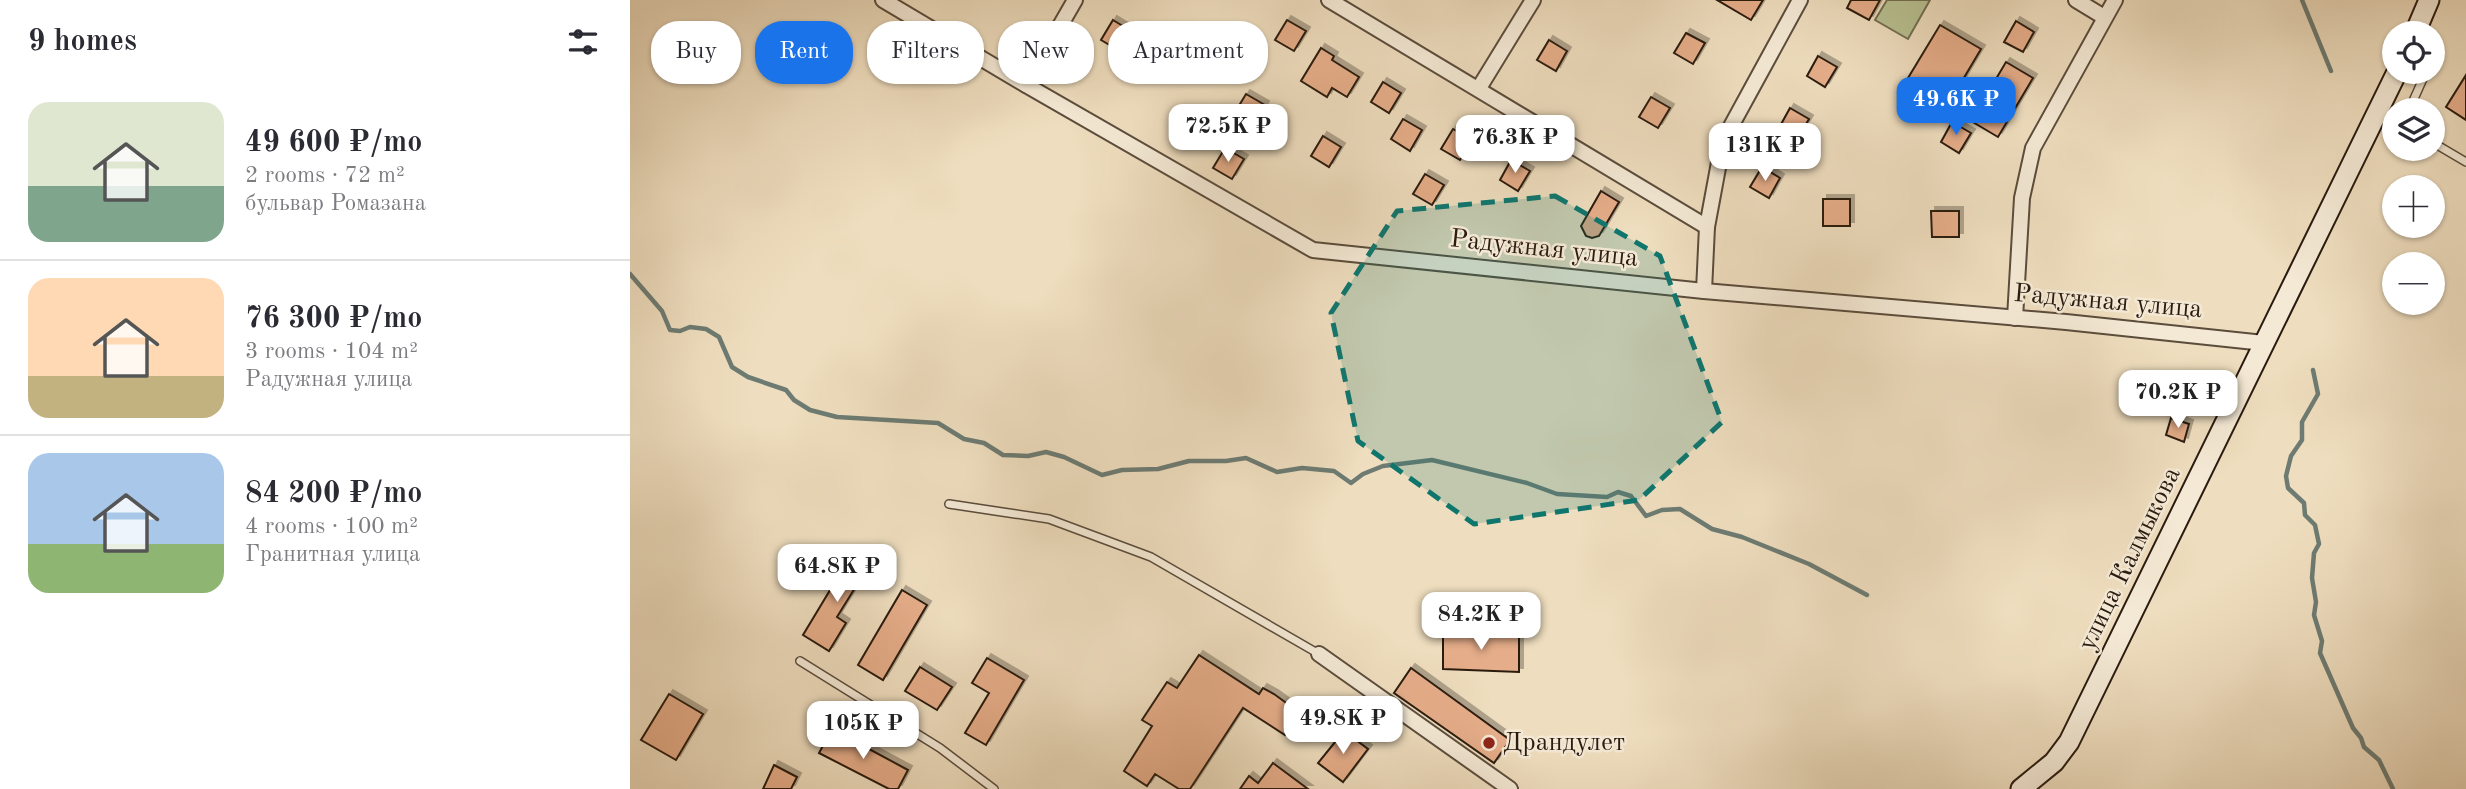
<!DOCTYPE html>
<meta charset="utf-8">
<style>
:root{--surface:#fff;--page:#f7f7f7;--text:#2b2b33;--muted:#7c7c81;--line:#e1e1e2;--accent:#1a73e8}
body{margin:0;font-family:"Old Standard TT",serif;background:var(--page);color:var(--text);height:100vh;display:flex;flex-direction:column;font-size:26px;white-space:nowrap}
*{box-sizing:border-box;margin:0}
p{font-size:23px;color:var(--muted)}
.icon{flex:none;width:38px;height:38px;fill:none;stroke:currentColor;stroke-width:2;stroke-linecap:round;stroke-linejoin:round}
.map{position:relative;flex:1;overflow:hidden}
.drawer{display:flex;flex-direction:column;background:var(--surface);width:630px}
.drawer>*{flex:none}
.banner{position:absolute;left:21px;top:21px;width:665px;height:63px;display:flex;gap:14px}
.tools{position:absolute;left:1752px;top:21px;display:grid;gap:14px}
.tools a{display:grid;place-items:center;width:63px;height:63px;border-radius:50%;background:var(--surface);box-shadow:0 2px 5px #0004;font-size:35px}
.price{position:absolute;translate:-50% -60px;padding:0 16px;border-radius:14px;background:#fff;color:#222;font-size:23px;line-height:46px;filter:drop-shadow(0 2px 4px #0008)}
.price::after{content:'';position:absolute;left:50%;top:42px;width:21px;height:16px;margin-left:-10px;background:inherit;clip-path:polygon(0 0,100% 0,50% 100%)}
.price.active{background:var(--accent);color:#fff}
ul{padding:0;list-style:none}
li{display:flex;align-items:center;gap:21px;height:175px;padding:0 28px}
li+li{border-top:2px solid var(--line)}
li span{display:grid;place-items:center;flex:none;width:196px;height:140px;border-radius:21px;color:#555}
li>.icon{margin-inline-start:auto}
span .icon{width:84px;height:84px;fill:#fffc;stroke-width:1}
li b{font-size:30px}
h2{display:flex;justify-content:space-between;align-items:center;height:84px;padding:0 28px;font-size:30px}
.tag{padding:0 24px;border-radius:28px;background:var(--surface);box-shadow:0 2px 5px #0004;font-size:24px;line-height:63px}
.tag.active{background:var(--accent);color:#fff}
main{display:flex;flex:1;min-height:0}
.map>svg:first-child{display:block}
.green{fill:#b8c192;stroke:#716e51;stroke-width:2}
.lines{fill:none;stroke-linecap:round;stroke-linejoin:round}
.stream{stroke:#6d7b72;stroke-width:4.5}
.building{fill:#e5ad89;stroke:#2a1b10;stroke-width:2;filter:url(#shadow)}
.service-casing{stroke:#5b4c3c;stroke-width:10}
.minor-casing{stroke:#5b4c3c;stroke-width:18}
.secondary-casing{stroke:#2a1b10;stroke-width:23}
.service{stroke:#f4e9d5;stroke-width:7}
.minor{stroke:#f4e9d5;stroke-width:14}
.secondary{stroke:#f4e9d5;stroke-width:19}
.marked{fill:#0f766e;fill-opacity:0.2;stroke:#0f766e;stroke-width:5;stroke-dasharray:14 9;stroke-linejoin:round}
.poi-dot{fill:#8f2418;stroke:#f4e9d5;stroke-width:2.5}
.labels{text-anchor:middle;dominant-baseline:central;stroke-width:5;stroke-linejoin:round;paint-order:stroke}
.street-label{font-size:26px;fill:#2a1b10;stroke:#f4e9d5}
.poi-label{font-size:26px;fill:#2a1b10;stroke:#f4e9d5;text-anchor:start}
</style>
<main>
<section class="drawer">
<h2>9 homes<svg class="icon" aria-label="filters" viewBox="0 0 24 24"><path d="M4 7h16M4 17h16"/><circle cx="9" cy="7" r="2"/><circle cx="15" cy="17" r="2"/></svg></h2>
<ul>
<li><span style="background:linear-gradient(#dfe7d0 60%,#7fa58c 0)"><svg class="icon" aria-label="home" viewBox="0 0 24 24"><path d="M3 11l9-7 9 7M6 9v11h12V9"/></svg></span><div><b>49 600 ₽/mo</b><p>2 rooms · 72 m²</p><p>бульвар Ромазана</p></div></li>
<li><span style="background:linear-gradient(#ffd9b3 70%,#c2b280 0)"><svg class="icon" aria-label="home" viewBox="0 0 24 24"><path d="M3 11l9-7 9 7M6 9v11h12V9"/></svg></span><div><b>76 300 ₽/mo</b><p>3 rooms · 104 m²</p><p>Радужная улица</p></div></li>
<li><span style="background:linear-gradient(#a9c7e8 65%,#8fb573 0)"><svg class="icon" aria-label="home" viewBox="0 0 24 24"><path d="M3 11l9-7 9 7M6 9v11h12V9"/></svg></span><div><b>84 200 ₽/mo</b><p>4 rooms · 100 m²</p><p>Гранитная улица</p></div></li>
</ul>
</section>
<div class="map">
<svg width="1836" height="789" viewBox="0 0 1836 789">
<defs>
<filter id="shadow"><feDropShadow dx="4" dy="-4" stdDeviation="0" flood-color="#0004"/></filter>
</defs>
<rect width="100%" height="100%" fill="#eeddbe"/>
<filter id="stains"><feTurbulence type="fractalNoise" baseFrequency=".00286" numOctaves="4"/><feColorMatrix values="0 0 0 0 .2 0 0 0 0 .09 0 0 0 0 .02 0 0 0 .5 -.17"/></filter>
<radialGradient id="worn" r=".72"><stop offset=".6" stop-color="#630" stop-opacity="0"/><stop offset="1" stop-color="#630" stop-opacity=".3"/></radialGradient>
<!-- green -->
<path class="green" d="M1257 0H1300L1278 39 1245 20Z"/>
<g class="lines">
<!-- stream -->
<g class="stream">
<path d="M1672 0 1701 71"/>
<path d="M0 274 32 311 40 330 50 331 60 327 76 329 89 337 102 367 118 377 156 390 164 400 180 410 207 417 308 423 334 439 354 443 373 455 398 456 416 452 434 457 472 475 492 470 528 469 559 461H596L616 458 647 472 672 468 704 471 721 483 733 474 753 466 802 460 897 483 927 494 977 497 988 492 1001 496 1016 516 1032 510 1050 509 1082 529 1112 537 1179 564 1237 595"/>
<path d="M1683 370 1688 394 1672 422V440L1661 456 1656 476 1658 488 1674 503 1675 515 1685 525 1689 544 1684 553 1682 578 1686 602 1684 615 1692 641 1690 653 1723 728 1731 738 1734 747 1749 760 1763 789"/>
</g>
</g>
<!-- building -->
<g class="building">
<path d="M1087 0H1133L1121 20Z"/>
<path d="M1221 0H1250L1239 20 1217 8Z"/>
<path d="M483 20 501 31 490 51 471 40Z"/>
<path d="M657 20 676 31 664 51 645 40Z"/>
<path d="M1386 21 1404 32 1393 52 1374 42Z"/>
<path d="M1310 25 1351 49 1316 108 1275 83Z"/>
<path d="M1056 33 1075 43 1063 64 1044 53Z"/>
<path d="M919 40 937 51 926 71 907 60Z"/>
<path d="M545 45 564 57 552 77 533 66Z"/>
<path d="M691 48 704 56 702 60 729 77 717 97 702 88 697 97 671 81Z"/>
<path d="M1188 56 1207 67 1195 87 1177 76Z"/>
<path d="M1376 62 1403 78 1368 137 1341 121Z"/>
<path d="M1836 75V120L1816 107Z"/>
<path d="M753 82 771 93 759 113 741 102Z"/>
<path d="M616 94 635 105 623 125 604 114Z"/>
<path d="M1021 97 1040 108 1028 128 1009 117Z"/>
<path d="M1160 108 1179 119 1167 139 1149 128Z"/>
<path d="M773 119 792 130 780 151 761 139Z"/>
<path d="M1322 122 1341 133 1329 153 1311 142Z"/>
<path d="M823 129 842 140 830 160 811 149Z"/>
<path d="M693 136 711 147 699 167 681 156Z"/>
<path d="M595 148 614 159 602 179 583 168Z"/>
<path d="M881 160 900 171 888 191 870 180Z"/>
<path d="M1132 167 1150 178 1139 198 1120 187Z"/>
<path d="M795 174 814 185 802 205 783 194Z"/>
<path d="M971 191 989 202 969 236 962 238 956 236 951 226Z"/>
<rect x="1193" y="199" width="27" height="27"/>
<path d="M1301 211H1329V237H1302Z"/>
<path d="M1541 418 1559 424 1554 442 1536 435Z"/>
<path d="M220 557 246 573 237 588 228 583 207 617 216 623 199 651 173 635Z"/>
<path d="M272 590 297 605 253 680 228 665Z"/>
<path d="M813 632 889 635V672L813 669Z"/>
<path d="M569 655 629 694 633 688 644 694 666 710 663 716 665 718 655 735 613 708 560 789H549L525 774 517 786 494 771 522 726 512 720 537 682 547 688Z"/>
<path d="M357 658 394 680 356 745 335 733 359 693 342 683Z"/>
<path d="M290 667 322 687 307 710 275 691Z"/>
<path d="M781 668 880 740 864 763 764 693Z"/>
<path d="M39 694 73 714 46 760 11 740Z"/>
<path d="M202 729 278 770 268 789H259L189 753Z"/>
<path d="M714 731 738 749 713 782 688 763Z"/>
<path d="M643 763 678 789H610L619 776 628 783Z"/>
<path d="M144 765 167 777 161 789H133Z"/>
</g>
<g class="lines">
<!-- service casing -->
<g class="service-casing">
<g id="service">
<path d="M1802 43 1807 46 1802 56"/>
<path d="M1749 110 1764 118"/>
<path d="M1779 110 1796 72"/>
<path d="M1802 142 1836 162"/>
<path d="M319 504 419 519 521 557 689 654"/>
<path d="M170 661 310 748 364 789"/>
</g>
</g>
<!-- minor casing -->
<g class="minor-casing">
<g id="minor">
<path d="M253 0 396 85 683 250 1074 291 1436 322 1634 343"/>
<path d="M699 0 1077 227"/>
<path d="M1446 0 1474 17"/>
<path d="M396 85 445 0"/>
<path d="M849 88 903 0"/>
<path d="M1074 291 1077 227 1093 141 1170 0"/>
<path d="M1385 318 1392 198 1403 148 1485 0"/>
<path d="M689 654 880 789"/>
</g>
</g>
<!-- secondary casing -->
<g class="secondary-casing">
<g id="secondary">
<path d="M1785 33 1799 0"/>
<path d="M1391 789 1424 762 1439 742 1767 72"/>
</g>
</g>
<!-- service -->
<use href="#service" class="service"/>
<!-- minor -->
<use href="#minor" class="minor"/>
<!-- secondary -->
<use href="#secondary" class="secondary"/>
</g>
<!-- marked area -->
<path class="marked" d="M925 196 1030 256 1092 422 1009 500 844 524 728 441 701 313 767 211Z"/>
<!-- markers -->
<circle class="poi-dot" cx="859" cy="743" r="7"/>
<g class="labels">
<!-- street labels -->
<g class="street-label">
<text transform="translate(914 249) rotate(6)">Радужная улица</text>
<text transform="translate(1478 302) rotate(5)">Радужная улица</text>
<text transform="translate(1500 559) rotate(-64)">улица Калмыкова</text>
</g>
<!-- poi labels -->
<g class="poi-label">
<text x="873" y="743">Драндулет</text>
</g>
</g>
<rect width="100%" height="100%" filter="url(#stains)"/>
<rect width="100%" height="100%" fill="url(#worn)"/>
</svg>
<div class="tools">
<a><svg class="icon" aria-label="locate" viewBox="0 0 24 24"><circle cx="12" cy="12" r="6"/><path d="M12 2v4M12 18v4M2 12h4M18 12h4"/></svg></a>
<a><svg class="icon" aria-label="layers" viewBox="0 0 24 24"><path d="M12 4l9 5-9 5-9-5zM3 14l9 5 9-5"/></svg></a>
<a>+</a>
<a>−</a>
</div>
<b class="price active" style="left:1326px;top:137px">49.6K ₽</b>
<b class="price" style="left:598px;top:164px">72.5K ₽</b>
<b class="price" style="left:885px;top:175px">76.3K ₽</b>
<b class="price" style="left:1135px;top:183px">131K ₽</b>
<b class="price" style="left:1548px;top:430px">70.2K ₽</b>
<b class="price" style="left:207px;top:604px">64.8K ₽</b>
<b class="price" style="left:851px;top:652px">84.2K ₽</b>
<b class="price" style="left:713px;top:756px">49.8K ₽</b>
<b class="price" style="left:233px;top:761px">105K ₽</b>
<div class="banner">
<a class="tag">Buy</a>
<a class="tag active">Rent</a>
<a class="tag">Filters</a>
<a class="tag">New</a>
<a class="tag">Apartment</a>
</div>
</div>
</main>
